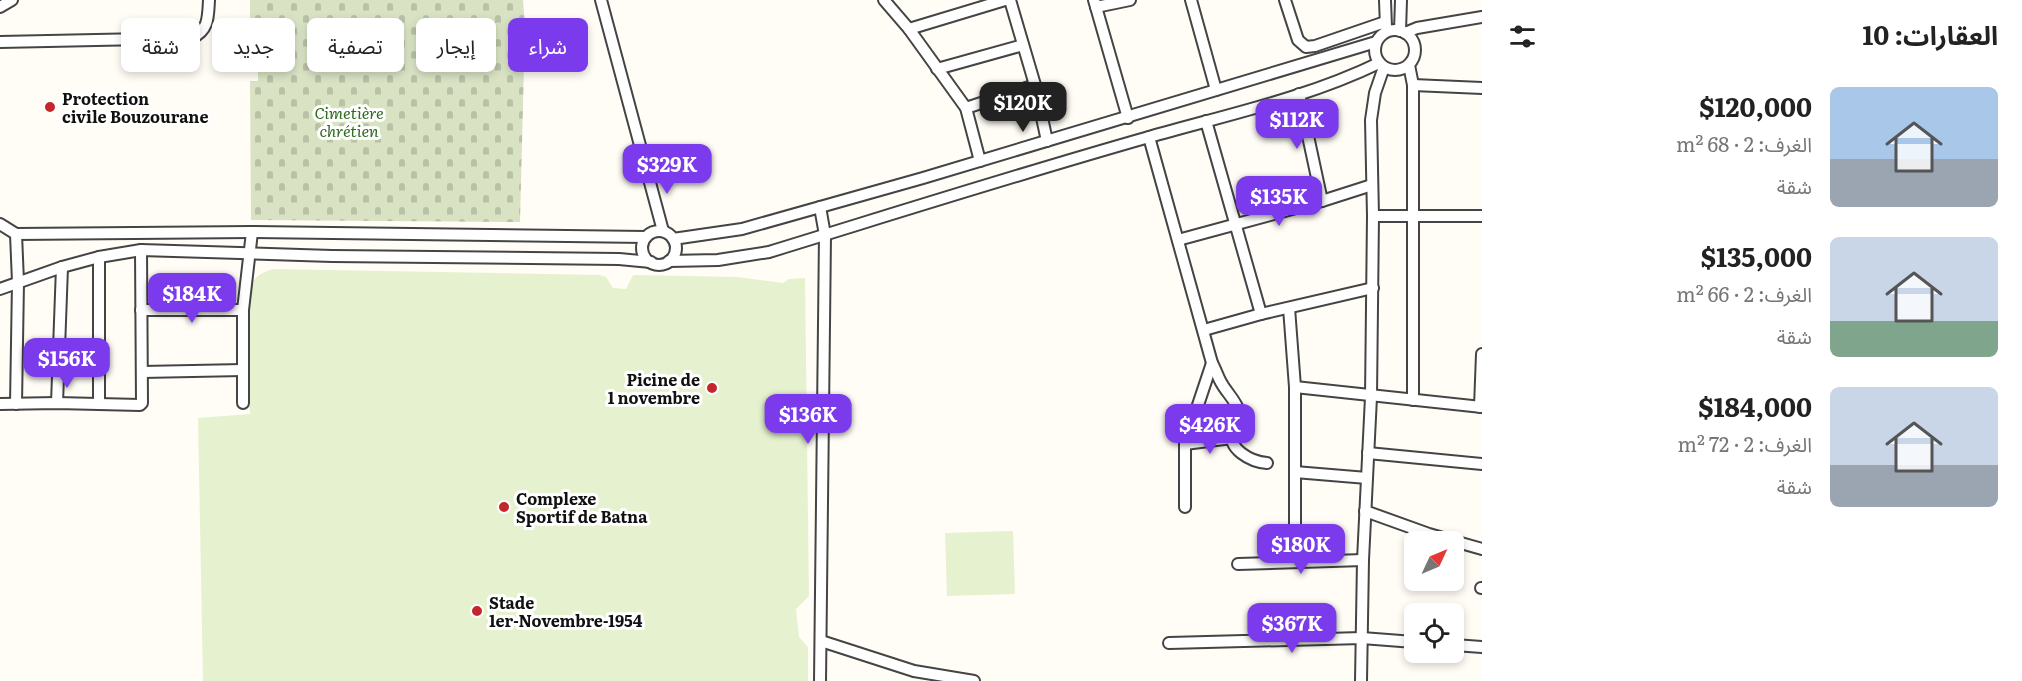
<!DOCTYPE html>
<html lang="ar">
<meta charset="utf-8">
<style>
:root{--surface:#fff;--page:#f6f6f6;--text:#222;--muted:#767676;--accent:#7c3aed}
body{margin:0;font-family:Literata,"Noto Sans Arabic",serif;background:var(--page);color:var(--text);direction:rtl;height:100vh;display:flex;flex-direction:column;font-size:22px;white-space:nowrap}
*{box-sizing:border-box;margin:0}
p{font-size:20px;color:var(--muted)}
.icon{flex:none;width:33px;height:33px;fill:none;stroke:currentColor;stroke-width:2;stroke-linecap:round;stroke-linejoin:round}
.map{position:relative;flex:1;overflow:hidden;direction:ltr}
.panel{display:flex;flex-direction:column;background:var(--surface);width:540px}
.panel>*{flex:none}
.top-card{position:absolute;left:18px;top:18px;width:570px;height:54px;direction:rtl;display:flex;gap:12px}
.needle{width:39px;rotate:46deg}
.buttons{position:absolute;left:1404px;top:531px;display:grid;gap:12px}
.buttons a{display:grid;place-items:center;width:60px;height:60px;border-radius:9px;background:var(--surface);box-shadow:0 3px 9px #0003;font-size:30px}
.price{position:absolute;translate:-50% -51px;padding:0 14px;border-radius:12px;background:var(--accent);color:#fff;font-size:20px;line-height:39px;filter:drop-shadow(0 2px 3px #0008)}
.price::after{content:'';position:absolute;left:50%;top:36px;width:18px;height:14px;margin-left:-9px;background:inherit;clip-path:polygon(0 0,100% 0,50% 100%)}
.price.selected{background:#222;color:#fff}
ul{padding:0;list-style:none}
li{display:flex;align-items:center;gap:18px;height:150px;padding:0 24px}
li span{display:grid;place-items:center;flex:none;width:168px;height:120px;border-radius:9px;color:#555}
li>.icon{margin-inline-start:auto}
span .icon{width:72px;height:72px;fill:#fffc;stroke-width:1}
li b{font-size:26px}
h2{display:flex;justify-content:space-between;align-items:center;height:72px;padding:0 24px;font-size:26px}
.tag{padding:0 21px;border-radius:9px;background:var(--surface);box-shadow:0 3px 9px #0003;font-size:21px;line-height:54px}
.tag.selected{background:var(--accent);color:#fff}
main{display:flex;flex:1;min-height:0}
.map>svg:first-child{display:block}
.cemetery{fill:url(#cemetery-stones)}
.pitch{fill:#e6f2cf}
.lines{fill:none;stroke-linecap:round;stroke-linejoin:round}
.minor-casing{stroke:#444;stroke-width:14}
.minor{stroke:#fff;stroke-width:10}
.poi-dot{fill:#c4262e;stroke:#fff;stroke-width:2}
.labels{text-anchor:middle;dominant-baseline:central;stroke-width:6;stroke-linejoin:round;paint-order:stroke}
.poi-label{font-size:16px;font-weight:bold;fill:#111;stroke:#fff;text-anchor:start}
.park-label{font-size:16px;font-style:italic;fill:#2f6b1f;stroke:#fff}
</style>
<main>
<section class="panel">
<h2>العقارات: 10<svg class="icon" aria-label="filters" viewBox="0 0 24 24"><path d="M4 7h16M4 17h16"/><circle cx="9" cy="7" r="2"/><circle cx="15" cy="17" r="2"/></svg></h2>
<ul>
<li><span style="background:linear-gradient(#a9c7e8 60%,#9aa5b1 0)"><svg class="icon" aria-label="home" viewBox="0 0 24 24"><path d="M3 11l9-7 9 7M6 9v11h12V9"/></svg></span><div><b>$120,000</b><p>الغرف: 2 · 68 m²</p><p>شقة</p></div></li>
<li><span style="background:linear-gradient(#c9d6e8 70%,#7fa58c 0)"><svg class="icon" aria-label="home" viewBox="0 0 24 24"><path d="M3 11l9-7 9 7M6 9v11h12V9"/></svg></span><div><b>$135,000</b><p>الغرف: 2 · 66 m²</p><p>شقة</p></div></li>
<li><span style="background:linear-gradient(#c9d6e8 65%,#9aa5b1 0)"><svg class="icon" aria-label="home" viewBox="0 0 24 24"><path d="M3 11l9-7 9 7M6 9v11h12V9"/></svg></span><div><b>$184,000</b><p>الغرف: 2 · 72 m²</p><p>شقة</p></div></li>
</ul>
</section>
<div class="map">
<svg width="1482" height="681" viewBox="0 0 1482 681">
<defs>
<pattern id="cemetery-stones" width="16" height="16" patternUnits="userSpaceOnUse" patternTransform="scale(1.5)"><rect width="16" height="16" fill="#d9e3c4"/><path d="M2 7V4a2 2 0 0 1 4 0v3zM10 15v-3a2 2 0 0 1 4 0v3z" fill="#b9c2a7"/></pattern>
</defs>
<rect width="100%" height="100%" fill="#fffdf5"/>
<!-- cemetery -->
<path class="cemetery" d="M250 0H523L525 26 520 222 251 220 250 81H258V29L250 28Z"/>
<!-- pitch -->
<g class="pitch">
<path d="M273 269 599 275 606 277 613 288 626 289 633 275 737 277 783 283 789 279 805 278 809 596 796 609 799 637 808 647V681H203L198 418 250 414 249 297C251 280 256 274 273 269Z"/>
<path d="M1013 531 1015 594 947 596 945 533Z"/>
</g>
<g class="lines">
<!-- minor casing -->
<g class="minor-casing">
<g id="minor">
<path d="M601 0 663 231"/>
<path d="M884 0 909 29 966 108 980 161"/>
<path d="M1010 0 1035 85 1047 141"/>
<path d="M1094 0 1128 118"/>
<path d="M1191 0 1216 90"/>
<path d="M1285 0 1298 40 1306 47 1315 46 1385 22"/>
<path d="M1385 0 1386 27"/>
<path d="M0 7 12 0"/>
<path d="M1096 7 1130 0"/>
<path d="M909 29 1005 0"/>
<circle cx="1395" cy="50" r="20"/>
<path d="M1400 31 1401 0"/>
<path d="M1405 33 1417 28 1482 17"/>
<path d="M0 42 192 38C209 30 208 17 209 0"/>
<path d="M1409 65 1413 85V400"/>
<path d="M937 69 1023 45"/>
<path d="M1413 85 1482 88"/>
<path d="M1299 94 1322 201"/>
<path d="M966 108 1035 85"/>
<path d="M1206 121 1261 314"/>
<path d="M1149 137 1212 363C1216 370 1218 378 1222 384 1227 393 1237 402 1239 412 1240 420 1236 422 1233 429 1225 449 1252 462 1267 463"/>
<path d="M820 207 825 235 820 681"/>
<path d="M1373 216H1482"/>
<path d="M0 224 16 234 252 232 646 237"/>
<circle cx="659" cy="248" r="17"/>
<path d="M673 239 742 229 923 178 1376 42"/>
<path d="M1178 240 1322 201 1372 185"/>
<path d="M99 257V404"/>
<path d="M669 261 718 260 769 252C896 213 1022 173 1149 137 1226 115 1307 98 1379 63"/>
<path d="M0 289 62 267 99 257 141 250 332 256 619 259 651 262"/>
<path d="M1289 308 1295 387V561"/>
<path d="M141 310H243"/>
<path d="M1204 330 1261 314 1373 288"/>
<path d="M142 372 243 370"/>
<path d="M1295 387 1482 407"/>
<path d="M57 403 62 267"/>
<path d="M243 403V310L252 232"/>
<path d="M0 404 57 403 140 405 142 403 141 250"/>
<path d="M16 404 18 282 16 234"/>
<path d="M1480 407 1482 354"/>
<path d="M1185 444 1232 438"/>
<path d="M1368 453 1482 464"/>
<path d="M1295 472 1367 478"/>
<path d="M1185 507V444L1212 363"/>
<path d="M1365 511 1429 534 1482 549"/>
<path d="M1238 564 1363 560"/>
<path d="M1481 588H1482"/>
<path d="M821 641 914 671 974 681"/>
<path d="M1169 643 1362 638 1414 642"/>
<path d="M1454 645 1482 647"/>
<path d="M1361 681 1363 560 1371 397 1373 216 1371 120 1375 93 1384 67"/>
</g>
</g>
<!-- minor -->
<use href="#minor" class="minor"/>
</g>
<!-- markers -->
<g class="poi-dot">
<circle cx="50" cy="107" r="6"/>
<circle cx="712" cy="388" r="6"/>
<circle cx="504" cy="507" r="6"/>
<circle cx="477" cy="611" r="6"/>
</g>
<g class="labels">
<!-- poi labels -->
<g class="poi-label">
<text x="62" y="98">Protection<tspan x="62" dy="18">civile Bouzourane</tspan></text>
<text x="700" y="379" text-anchor="end">Picine de<tspan x="700" dy="18">1 novembre</tspan></text>
<text x="516" y="498">Complexe<tspan x="516" dy="18">Sportif de Batna</tspan></text>
<text x="489" y="602">Stade<tspan x="489" dy="18">1er-Novembre-1954</tspan></text>
</g>
<!-- park labels -->
<g class="park-label">
<text x="349" y="112">Cimetière<tspan x="349" dy="18">chrétien</tspan></text>
</g>
</g>
</svg>
<div class="buttons">
<a><svg class="needle" viewBox="-14 -14 28 28"><path d="M0-13l5 13h-10z" fill="#e53935"/><path d="M0 13l5-13h-10z" fill="#767676"/></svg></a>
<a><svg class="icon" aria-label="locate" viewBox="0 0 24 24"><circle cx="12" cy="12" r="6"/><path d="M12 2v4M12 18v4M2 12h4M18 12h4"/></svg></a>
</div>
<b class="price selected" style="left:1023px;top:133px">$120K</b>
<b class="price" style="left:1297px;top:150px">$112K</b>
<b class="price" style="left:667px;top:195px">$329K</b>
<b class="price" style="left:1279px;top:227px">$135K</b>
<b class="price" style="left:192px;top:324px">$184K</b>
<b class="price" style="left:67px;top:389px">$156K</b>
<b class="price" style="left:808px;top:445px">$136K</b>
<b class="price" style="left:1210px;top:455px">$426K</b>
<b class="price" style="left:1301px;top:575px">$180K</b>
<b class="price" style="left:1292px;top:654px">$367K</b>
<div class="top-card">
<a class="tag selected">شراء</a>
<a class="tag">إيجار</a>
<a class="tag">تصفية</a>
<a class="tag">جديد</a>
<a class="tag">شقة</a>
</div>
</div>
</main>
